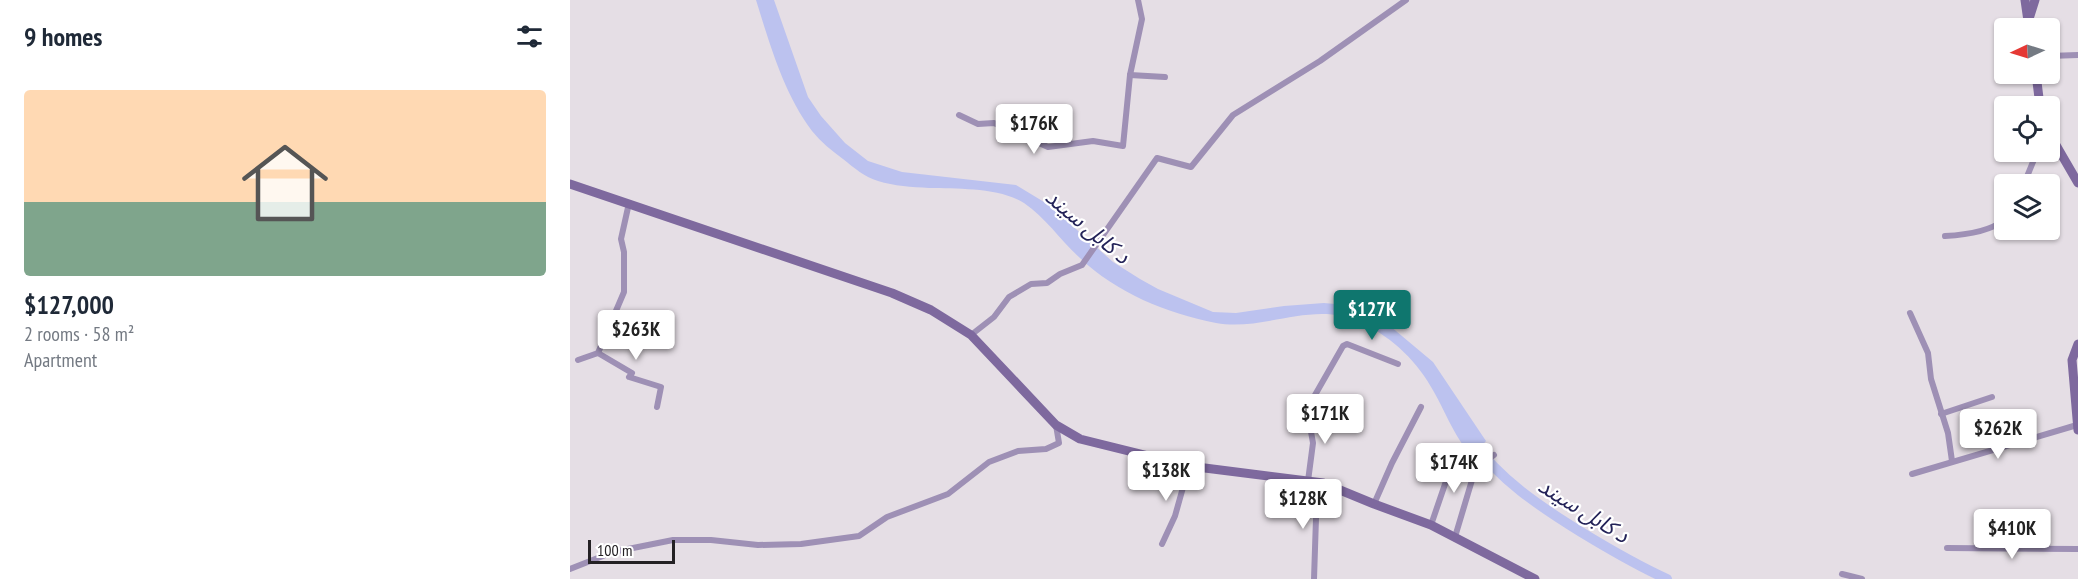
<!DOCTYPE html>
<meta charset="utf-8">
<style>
:root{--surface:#fff;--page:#f2f2f3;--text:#1f2937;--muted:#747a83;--line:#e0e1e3;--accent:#0f766e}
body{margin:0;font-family:"PT Sans Narrow","Noto Sans Arabic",sans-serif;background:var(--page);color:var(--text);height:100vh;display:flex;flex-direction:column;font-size:22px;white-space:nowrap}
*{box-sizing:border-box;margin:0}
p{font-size:20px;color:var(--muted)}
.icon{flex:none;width:33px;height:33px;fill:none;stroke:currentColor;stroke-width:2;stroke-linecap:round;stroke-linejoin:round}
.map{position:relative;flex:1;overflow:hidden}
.drawer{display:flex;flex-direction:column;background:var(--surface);width:570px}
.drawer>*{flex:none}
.needle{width:39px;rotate:266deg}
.controls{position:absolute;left:1424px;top:18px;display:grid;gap:12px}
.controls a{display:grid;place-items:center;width:66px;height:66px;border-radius:6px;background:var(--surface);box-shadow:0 2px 4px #0004;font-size:30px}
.scale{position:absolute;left:18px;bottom:15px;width:87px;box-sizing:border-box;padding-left:6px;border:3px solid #242124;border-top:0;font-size:16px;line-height:21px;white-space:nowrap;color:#242124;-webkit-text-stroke:4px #fff;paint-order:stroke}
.price{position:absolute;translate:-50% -51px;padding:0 14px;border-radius:6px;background:#fff;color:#222;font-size:20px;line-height:39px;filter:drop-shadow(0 2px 3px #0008)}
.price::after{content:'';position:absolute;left:50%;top:36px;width:18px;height:14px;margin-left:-9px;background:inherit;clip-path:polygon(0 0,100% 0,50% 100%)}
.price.selected{background:var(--accent);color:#fff}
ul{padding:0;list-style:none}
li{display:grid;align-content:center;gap:12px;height:318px;padding:0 24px}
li+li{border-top:2px solid var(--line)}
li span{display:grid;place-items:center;height:186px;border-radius:6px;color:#555}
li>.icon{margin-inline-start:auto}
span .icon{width:108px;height:108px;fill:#fffc;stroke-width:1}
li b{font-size:26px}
h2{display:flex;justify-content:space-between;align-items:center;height:72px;padding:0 24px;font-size:26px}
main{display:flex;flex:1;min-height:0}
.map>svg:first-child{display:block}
.water{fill:#bcc2ef}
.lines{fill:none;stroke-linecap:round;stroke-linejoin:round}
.river{stroke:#bcc2ef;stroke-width:10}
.minor{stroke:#9e90b5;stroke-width:6}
.secondary{stroke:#7e699e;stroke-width:9}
.labels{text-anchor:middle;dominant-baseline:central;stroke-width:4.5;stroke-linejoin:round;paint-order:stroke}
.water-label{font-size:22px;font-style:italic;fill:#232258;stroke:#fff}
</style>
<main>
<section class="drawer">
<h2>9 homes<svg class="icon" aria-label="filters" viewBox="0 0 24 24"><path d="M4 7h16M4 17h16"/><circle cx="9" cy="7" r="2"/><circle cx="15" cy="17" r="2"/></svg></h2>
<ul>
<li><span style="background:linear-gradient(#ffd9b3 60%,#7fa58c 0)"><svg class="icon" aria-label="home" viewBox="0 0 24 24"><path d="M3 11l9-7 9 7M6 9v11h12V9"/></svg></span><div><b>$127,000</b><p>2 rooms · 58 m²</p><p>Apartment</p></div></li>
</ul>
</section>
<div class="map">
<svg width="1508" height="579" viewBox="0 0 1508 579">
<rect width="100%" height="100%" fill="#e5dee5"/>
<!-- water -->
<path class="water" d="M186 0H204L238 97 251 116 275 143 298 161 332 172 446 185 479 205 543 262 570 279 588 289 643 312 666 313 714 306 754 303 776 305 796 312 820 326 863 362 916 441 909 449H896C882 431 875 411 864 392 848 362 823 338 792 323 744 299 695 332 646 323 596 313 547 293 510 258 491 241 476 218 454 203 428 187 388 189 359 188 342 187 324 186 308 181 295 177 284 168 273 159 262 151 251 142 242 131 214 94 200 45 186 0Z"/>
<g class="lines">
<!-- river -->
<path class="river" d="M901 440C930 480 969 506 1011 532 1039 549 1066 565 1097 579"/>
<!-- minor -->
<g class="minor">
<path d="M1479 56 1508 55"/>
<path d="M560 75 595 77"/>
<path d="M389 115 408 124 424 123 478 147 523 141 553 146 560 75 572 19 568 0"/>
<path d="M1454 184 1467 152"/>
<path d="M1375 236C1395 235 1419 232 1434 220"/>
<path d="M1340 313 1358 353 1361 379 1378 433 1382 461"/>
<path d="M401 335 424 317 439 297 461 284 477 283 490 274 512 265 587 158 621 167 663 115 750 61 836 0"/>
<path d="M28 353 62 373 59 377 91 387 87 407"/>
<path d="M8 360 28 353 54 292V252L51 239 59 203"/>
<path d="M1371 414 1422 397"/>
<path d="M1342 474 1507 425"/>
<path d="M738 481 743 443 737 409 773 346 777 344 828 364"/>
<path d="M804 504 822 463 851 407"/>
<path d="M861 525 885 455"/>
<path d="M885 537 905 470 924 455"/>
<path d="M592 544 605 516 619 466"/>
<path d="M1377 548 1508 549"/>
<path d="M0 569 43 552 103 540H141L188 545 231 544 289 536 317 517 378 494 419 462 448 451 476 449 489 443 486 425"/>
<path d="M1272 574 1292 579"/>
<path d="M744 579 746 518 753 483"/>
</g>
<!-- secondary -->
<g class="secondary">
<path d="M1455 0 1459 28"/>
<path d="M1459 19 1465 0"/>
<path d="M1466 74 1470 106"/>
<path d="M1479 133 1508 183"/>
<path d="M0 184 322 293 361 310 401 335 486 425 510 439 619 466 753 483 804 504 861 525 965 579"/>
<path d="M1508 344 1502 360 1508 430"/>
</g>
</g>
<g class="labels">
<!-- water labels -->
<g class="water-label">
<text transform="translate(518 226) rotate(40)">د کابل سيند</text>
<text transform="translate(1014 510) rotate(32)">د کابل سيند</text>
</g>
</g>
</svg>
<div class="controls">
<a><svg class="needle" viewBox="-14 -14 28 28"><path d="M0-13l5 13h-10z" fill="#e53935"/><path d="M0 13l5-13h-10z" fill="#747a83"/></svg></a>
<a><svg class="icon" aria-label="locate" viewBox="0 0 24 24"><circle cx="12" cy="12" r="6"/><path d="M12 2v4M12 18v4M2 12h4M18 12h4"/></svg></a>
<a><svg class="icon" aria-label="layers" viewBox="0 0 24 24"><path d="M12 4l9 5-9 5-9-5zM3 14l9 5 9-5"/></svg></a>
</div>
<div class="scale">100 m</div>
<b class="price" style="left:464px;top:155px">$176K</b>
<b class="price selected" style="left:802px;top:341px">$127K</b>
<b class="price" style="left:66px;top:361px">$263K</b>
<b class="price" style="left:755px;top:445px">$171K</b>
<b class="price" style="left:1428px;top:460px">$262K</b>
<b class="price" style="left:884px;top:494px">$174K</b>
<b class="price" style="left:596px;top:502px">$138K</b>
<b class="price" style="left:733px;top:530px">$128K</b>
<b class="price" style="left:1442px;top:560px">$410K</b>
</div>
</main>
